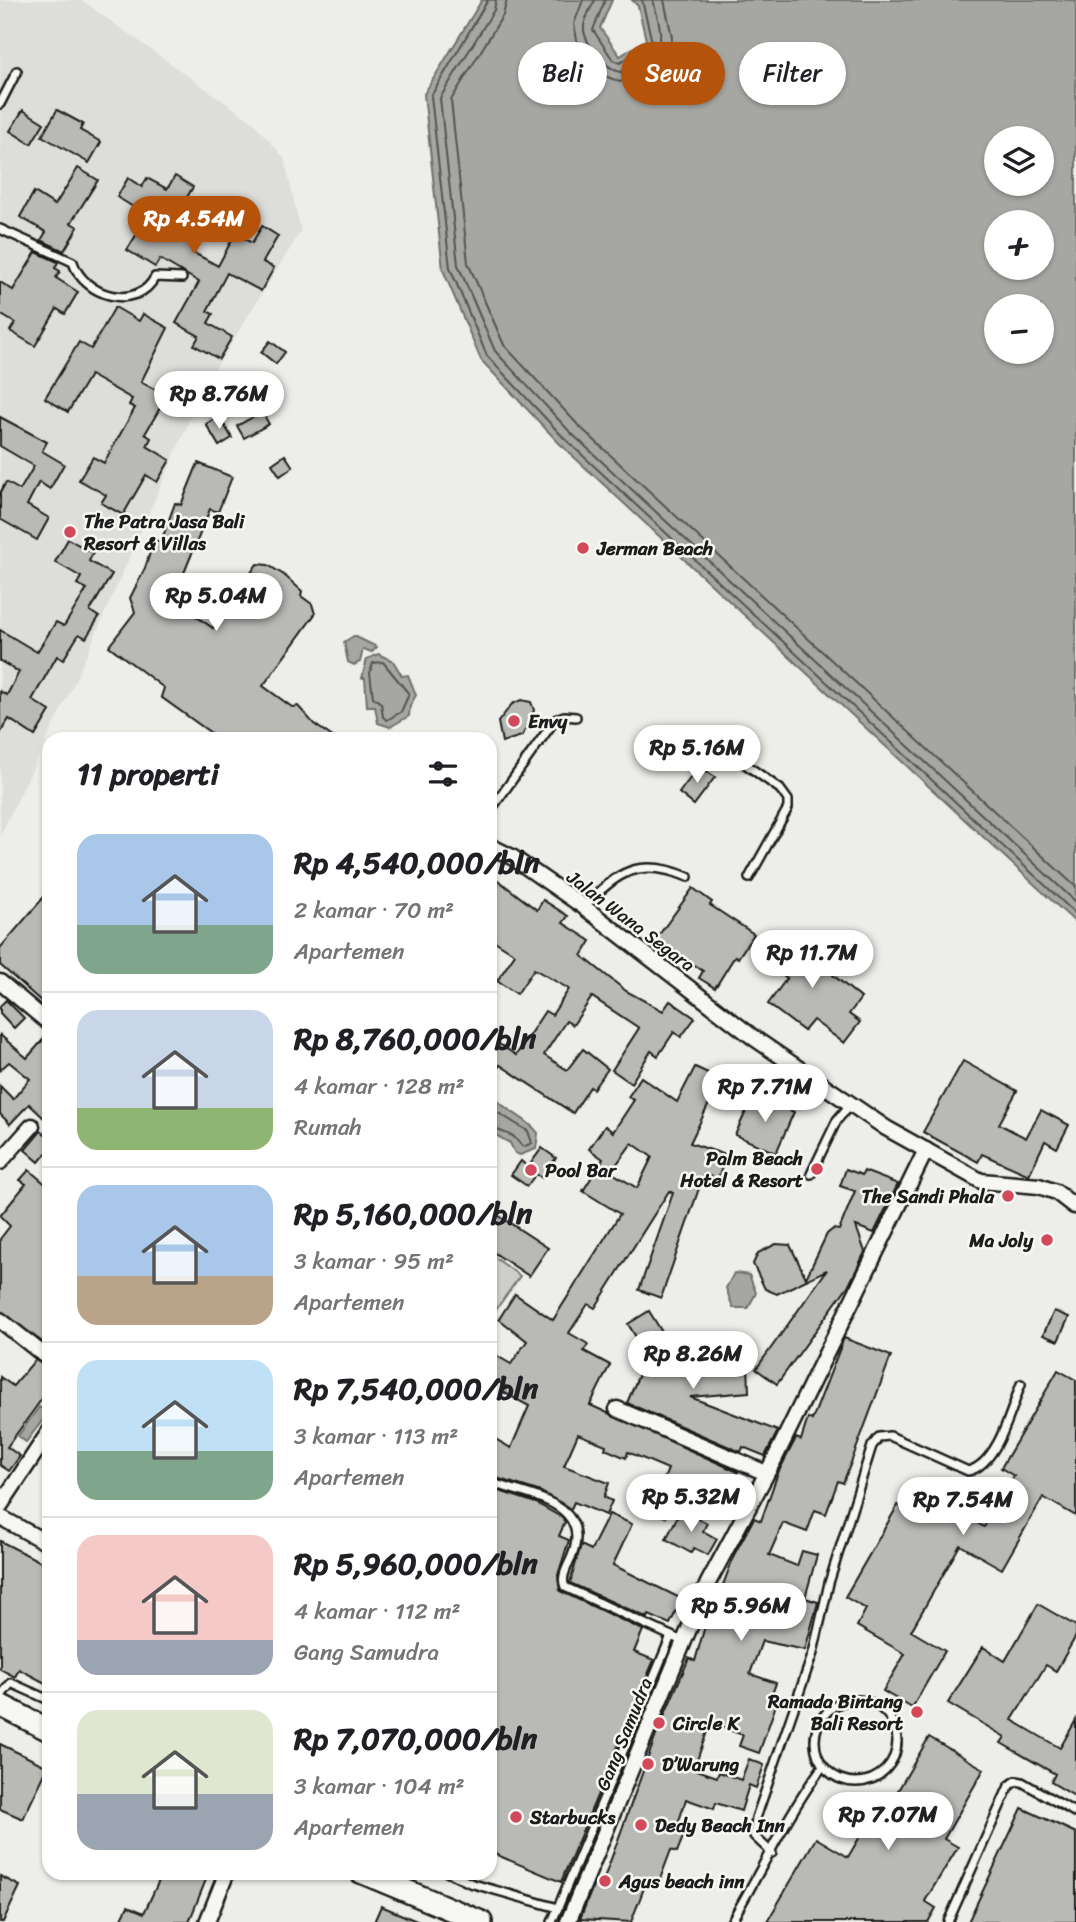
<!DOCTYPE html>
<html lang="id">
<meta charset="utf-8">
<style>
:root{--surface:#fff;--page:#f6f6f6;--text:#202124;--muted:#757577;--line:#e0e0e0;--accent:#b45309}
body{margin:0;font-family:Sriracha,sans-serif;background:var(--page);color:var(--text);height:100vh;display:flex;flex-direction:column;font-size:26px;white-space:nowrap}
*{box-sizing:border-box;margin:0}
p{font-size:23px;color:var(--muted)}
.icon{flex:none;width:38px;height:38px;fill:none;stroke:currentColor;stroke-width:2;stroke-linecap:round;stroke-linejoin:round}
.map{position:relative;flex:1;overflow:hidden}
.sheet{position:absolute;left:42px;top:732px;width:455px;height:1148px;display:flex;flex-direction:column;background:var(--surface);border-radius:21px;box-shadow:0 2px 5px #0004}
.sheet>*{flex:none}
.banner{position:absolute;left:518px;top:42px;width:452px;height:63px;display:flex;gap:14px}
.tools{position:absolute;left:984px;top:126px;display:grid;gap:14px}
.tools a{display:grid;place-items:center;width:70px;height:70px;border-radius:50%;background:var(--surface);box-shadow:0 2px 5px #0004;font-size:35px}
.price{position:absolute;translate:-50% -60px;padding:0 16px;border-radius:24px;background:#fff;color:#222;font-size:23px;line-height:46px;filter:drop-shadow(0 2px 4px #0008)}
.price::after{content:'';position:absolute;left:50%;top:42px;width:21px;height:16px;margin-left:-10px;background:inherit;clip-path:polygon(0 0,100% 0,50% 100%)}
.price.selected{background:var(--accent);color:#fff}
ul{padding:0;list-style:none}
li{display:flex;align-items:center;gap:21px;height:175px;padding:0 35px}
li+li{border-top:2px solid var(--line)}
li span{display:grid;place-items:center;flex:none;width:196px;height:140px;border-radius:21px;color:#555}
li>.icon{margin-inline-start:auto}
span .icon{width:84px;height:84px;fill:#fffc;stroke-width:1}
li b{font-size:30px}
h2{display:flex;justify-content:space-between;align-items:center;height:84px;padding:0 35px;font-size:30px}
.tag{padding:0 24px;border-radius:32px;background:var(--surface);box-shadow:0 2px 5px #0004;font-size:24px;line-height:63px}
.tag.selected{background:var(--accent);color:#fff}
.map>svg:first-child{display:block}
.built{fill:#ddddda}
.green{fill:#cececb;stroke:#757574;stroke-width:2}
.water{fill:#a6a6a3;stroke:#6f6f6d;stroke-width:2;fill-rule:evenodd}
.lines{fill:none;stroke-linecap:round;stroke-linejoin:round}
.shore{stroke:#535352;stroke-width:2}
.building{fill:#b9b9b6;stroke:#1c1c1c;stroke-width:2;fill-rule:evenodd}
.lane-casing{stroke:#1c1c1c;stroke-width:12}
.street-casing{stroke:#1c1c1c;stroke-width:19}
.secondary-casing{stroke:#1c1c1c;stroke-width:26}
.lane{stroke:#f6f6f2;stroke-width:7}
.street{stroke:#f6f6f2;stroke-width:14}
.secondary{stroke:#f6f6f2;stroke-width:21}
.poi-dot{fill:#d1495b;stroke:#f6f6f2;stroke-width:2.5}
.labels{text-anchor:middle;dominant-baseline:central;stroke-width:5;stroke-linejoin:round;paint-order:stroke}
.poi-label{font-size:19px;font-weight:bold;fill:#1c1c1c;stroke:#f6f6f2;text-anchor:start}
.street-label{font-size:19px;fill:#1c1c1c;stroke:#f6f6f2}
</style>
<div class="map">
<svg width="1076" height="1922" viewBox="0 0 1076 1922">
<rect width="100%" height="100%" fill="#edede9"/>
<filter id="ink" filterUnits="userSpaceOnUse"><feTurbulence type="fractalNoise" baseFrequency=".0143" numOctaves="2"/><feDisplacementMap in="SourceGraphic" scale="14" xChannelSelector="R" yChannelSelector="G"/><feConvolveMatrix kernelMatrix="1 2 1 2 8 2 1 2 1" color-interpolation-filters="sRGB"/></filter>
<g filter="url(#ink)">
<!-- built -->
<path class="built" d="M0 0H81L254 123 284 158 301 231 205 385 76 679 0 836Z"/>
<!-- green -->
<path class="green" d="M490 1254 520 1276 492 1315 490 1313Z"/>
<!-- water -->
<g class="water">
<path d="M482 0H612L600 28 620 56 646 40 638 6 632 0H1076V923L560 444 481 360 443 270 424 94ZM1041 138V184H996V138ZM1041 222V268H996V222ZM996 306H1041V352H996Z"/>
<path d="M354 636 377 647 372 652 363 649 360 662 354 665 348 662 344 642Z"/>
<path d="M378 654 393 661 402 676 408 675 416 695 410 706 409 716 390 727 378 723 375 706H367L365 678H362L367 659Z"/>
<path d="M490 1101H498C510 1113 529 1120 538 1133L536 1149 520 1155 515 1153 510 1143 490 1132Z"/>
<path d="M734 1273 749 1275 756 1293 748 1308H733L726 1288Z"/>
<path d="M39 1407 48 1413 26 1442 18 1436Z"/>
<path d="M662 1488 678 1495 666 1518 651 1510Z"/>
</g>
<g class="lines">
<!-- shore -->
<g class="shore">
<path d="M488 0 431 96 450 268 487 356 565 439 1076 914"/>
<path d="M496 0 494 10 440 98 458 265 495 351 571 433 1076 902"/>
<path d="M507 0 503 15 451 100 468 263 504 345 579 426 1076 887"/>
<path d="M583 0 574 24 577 40 600 74 620 82 635 78 660 63 668 53 672 37 664 0"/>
<path d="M595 0C591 8 585 17 584 26 582 41 606 69 620 72 630 70 637 64 645 59 669 45 659 23 653 0"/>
<path d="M605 0 593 30 613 60 620 63 652 42 642 0"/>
<path d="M383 662 409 694 401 712 387 720 383 717 381 703 373 697 370 673 373 663Z"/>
<path d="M490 1108 528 1131 532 1143 523 1147 513 1136 490 1127"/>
</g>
</g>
<!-- building -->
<g class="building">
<path d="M23 110 44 123 31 144 10 131Z"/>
<path d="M57 110 83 124 80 130 101 142 89 163 42 136Z"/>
<path d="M78 168 98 180 71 223 78 227 64 251 41 240 46 232 20 217 34 192 55 205Z"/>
<path d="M175 176 193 187 168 229 196 245 192 252 218 266 235 234 252 243 262 226 278 236 263 262 274 268 261 291 227 273 207 311 213 314 208 323 232 337 219 359 194 345 199 336 176 323 199 282 160 259 155 267 127 250 148 216 117 197 128 178 142 187 147 178 167 189Z"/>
<path d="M36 252 58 262 55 268 60 271 56 278 78 292 65 314 57 309 35 346 10 331 15 323 0 314V282L13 290Z"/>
<path d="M115 307 139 321 143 314 168 328 141 382 167 396 145 434 151 438 147 446 170 460 157 482 146 475 123 515 101 503 106 495 79 480 93 457 104 463 135 408 129 405 132 399 90 375 68 412 45 398 79 342 91 349Z"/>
<path d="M270 341 285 352 276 364 261 352Z"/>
<path d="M229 375 257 390 249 406 221 390Z"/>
<path d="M262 412 269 424 244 438 237 426Z"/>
<path d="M219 416 232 438 219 446 206 424Z"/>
<path d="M0 417 47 442 42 451 64 464 50 489 39 482 27 505 49 518 37 540 0 519V493L6 482 20 490 34 466 0 446Z"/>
<path d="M285 455 293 467 280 476 272 464Z"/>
<path d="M198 463 232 477 218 512 210 509 173 600 213 628 257 564 268 565 284 575 302 591 301 596 312 604 315 614 263 686 292 707 298 706 314 724 334 738H218L161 697 164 688 109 646 135 612 130 598 145 568 154 540 161 542 175 503 181 505Z"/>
<path d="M68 539 93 553 89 561 112 574 90 611 99 617 86 638 79 634 63 660 57 656 32 700 50 711 35 736 9 719 0 734V691L7 695 19 672 0 661V630L37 652 56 622 64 626 87 589 77 584 81 577 55 562Z"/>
<path d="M521 700 531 702 534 710 531 719 522 736 502 742 498 722 512 704Z"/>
<path d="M699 766 715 777 694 805 679 793Z"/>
<path d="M490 874 537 910 543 900 568 916 563 923 591 941 582 956 626 991 663 1011 670 1001 695 1018 681 1037 674 1032 658 1056 651 1051 631 1083 612 1070 639 1028 592 997 573 1025 566 1021 544 1055 567 1070 583 1049 608 1069 593 1089 590 1087 573 1113 500 1065 490 1080V1038L516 1055 545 1011 552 1015 569 989 534 969 517 994 497 981 515 954 490 938Z"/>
<path d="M693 888 712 902 710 905 754 934 738 958 735 956 715 988 699 978 703 971 656 939Z"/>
<path d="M49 891V994L42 1002 0 965V948Z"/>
<path d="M790 931 838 967 833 975 861 998 849 1014 860 1022 844 1043 813 1020 804 1031 768 1004 787 978 766 963Z"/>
<path d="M6 1000 24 1018 14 1028 0 1013V1006Z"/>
<path d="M49 1033V1123L29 1104 10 1124 0 1114V1086L13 1099 30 1079 9 1062 0 1070V1035L27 1058Z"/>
<path d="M963 1061 1017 1091 999 1124 1026 1138 1041 1110 1069 1125 1057 1148 1045 1141 1029 1175 982 1154 978 1162 923 1132Z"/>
<path d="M695 1067 721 1079 690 1143 726 1155 718 1179 704 1174 661 1298 639 1290 673 1193 669 1191 595 1308 588 1304 569 1333 588 1344 584 1351 610 1365 590 1405 738 1472 724 1505 664 1479 668 1469 628 1452 626 1458 605 1449 606 1445 578 1434 564 1466 609 1483 604 1497 612 1501 606 1515 574 1502 571 1509 541 1492 490 1476V1436L511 1448 529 1406 503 1392 507 1387 490 1377V1352L511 1364 527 1341 499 1319 515 1294 553 1320 620 1214 583 1191 603 1159 589 1149 605 1126 613 1132 634 1100 628 1097 641 1077 677 1102ZM632 1143 652 1157 637 1188 611 1172Z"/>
<path d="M754 1094 794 1112 776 1153 735 1135Z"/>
<path d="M41 1131 49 1137V1150L39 1162 25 1150Z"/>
<path d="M542 1148 556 1158 542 1178 536 1174 527 1186 511 1175 521 1161 528 1167Z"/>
<path d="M846 1169 862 1175 864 1171 898 1184 874 1233 856 1226 865 1252 850 1283 777 1384 756 1369 827 1270 777 1294 765 1289 753 1264 758 1253 776 1244 790 1245 806 1278 827 1234 833 1229 839 1230 855 1191 840 1186Z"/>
<path d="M29 1170 49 1187V1347L0 1311V1239L10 1226 0 1216 26 1184 20 1180Z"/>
<path d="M490 1210 548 1248 529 1276 490 1250Z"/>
<path d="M649 1311 670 1345 722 1365 748 1364 749 1392 690 1397 778 1431 765 1456 743 1447 741 1452 627 1403 647 1355 628 1324Z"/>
<path d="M1054 1311 1069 1317 1058 1341 1043 1335Z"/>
<path d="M844 1338 891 1356 852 1460 843 1483 838 1481 826 1514 815 1510 807 1532 783 1523 769 1555 797 1566 802 1551 817 1555 805 1598 818 1602 805 1650 762 1641 750 1674 776 1683 770 1700 777 1702 759 1753 739 1746 743 1735 710 1723 694 1769 717 1777 719 1772 741 1780 749 1759 764 1765 756 1788 749 1785 741 1811 716 1803 714 1809 686 1799 678 1824 687 1827 677 1852 671 1850 657 1887 646 1883 631 1922 580 1919 596 1879 603 1881 658 1730 689 1658 695 1661 715 1591 720 1593 735 1553 754 1518 761 1521 778 1473 796 1438 801 1440 808 1418 812 1420Z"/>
<path d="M35 1360 49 1368V1389L7 1447 20 1456 9 1471 0 1465V1377L13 1386Z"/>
<path d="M1058 1370 1076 1380V1516L1043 1497 1002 1569 960 1545 911 1631 945 1651 912 1708 883 1691 905 1654 857 1626 866 1609 845 1597 898 1505 903 1508 915 1487 984 1527 1014 1476 1001 1468Z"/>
<path d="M490 1488 536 1503 561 1517 565 1522 559 1536 569 1540 558 1575 560 1591 643 1630 634 1652 654 1660 561 1882 490 1852Z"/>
<path d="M681 1510 707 1523 703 1531 717 1539 708 1555 694 1548 691 1553 666 1539Z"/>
<path d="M609 1514 632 1524 613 1565 682 1599 670 1624 649 1615 648 1618 570 1583 581 1545 591 1550Z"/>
<path d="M0 1541 49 1566V1685L19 1669 15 1677 0 1669Z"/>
<path d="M1038 1604 1076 1626V1636L1056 1671 1046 1665 1012 1720 1060 1748 1076 1720V1797L1051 1782 1055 1774 1001 1743 1005 1737 948 1703 983 1647 1005 1661Z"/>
<path d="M929 1737 984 1769 944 1839 958 1847 925 1901 936 1908 928 1922H767L816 1838 848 1857 881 1801 889 1806Z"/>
<path d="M0 1744 48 1767 23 1819 0 1809Z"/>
<path d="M1022 1808 1076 1833V1922H968Z"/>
<path d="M163 1872H209L189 1922H120L128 1906 144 1913Z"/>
<path d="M0 1876 20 1886 3 1922H0Z"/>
<path d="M381 1906 419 1922H374Z"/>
</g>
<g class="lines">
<!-- lane casing -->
<g class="lane-casing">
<g id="lane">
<path d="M0 104 17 71"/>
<path d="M0 229 73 262C83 296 137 312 155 277L182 278"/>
<path d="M710 739 780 789 788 800V808L749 878"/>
<path d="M490 811 555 720 564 716 576 717"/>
<path d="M584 907C617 871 640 857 688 877"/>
<path d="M811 1174 837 1120 850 1105"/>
<path d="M490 1482C528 1496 593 1502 572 1556 568 1566 560 1577 565 1587L682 1641"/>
<path d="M0 1697 11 1683 49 1700"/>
<circle cx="856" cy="1741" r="41"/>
<path d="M772 1853 754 1836 756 1818 813 1653 829 1583 872 1446 879 1437 890 1436 968 1471C997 1465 1011 1410 1021 1384"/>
<path d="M447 1872 470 1883 558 1908"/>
<path d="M552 1922 671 1636"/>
<path d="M731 1922C762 1870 787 1814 823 1766"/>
<path d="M948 1922 1009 1786 1016 1781 1022 1782 1076 1813"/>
</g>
</g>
<!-- street casing -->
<g class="street-casing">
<g id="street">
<path d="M490 846 512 857 584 907 754 1038 886 1128 981 1181 1039 1186 1056 1192 1074 1206"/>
<path d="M0 982 49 1023"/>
<path d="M0 1162 32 1126"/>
<path d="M0 1320 49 1359"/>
<path d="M617 1409 766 1473"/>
<path d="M0 1506 49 1432"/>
<path d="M0 1517 49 1544"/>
<path d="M207 1922 227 1872"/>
<path d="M568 1922 708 1583 775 1458 926 1150"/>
</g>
</g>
<!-- secondary casing -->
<g class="secondary-casing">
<g id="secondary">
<path d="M0 1705 49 1730"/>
<path d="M361 1872 481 1922"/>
</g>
</g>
<!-- lane -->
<use href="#lane" class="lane"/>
<!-- street -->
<use href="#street" class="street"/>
<!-- secondary -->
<use href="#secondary" class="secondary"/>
</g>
</g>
<!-- markers -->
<g class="poi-dot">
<circle cx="70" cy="532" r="7"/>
<circle cx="583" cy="548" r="7"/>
<circle cx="514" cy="721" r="7"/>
<circle cx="817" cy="1169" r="7"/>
<circle cx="531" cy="1170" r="7"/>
<circle cx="1008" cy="1196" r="7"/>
<circle cx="1047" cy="1240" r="7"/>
<circle cx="917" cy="1712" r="7"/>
<circle cx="659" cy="1723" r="7"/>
<circle cx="648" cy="1764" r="7"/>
<circle cx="516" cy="1817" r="7"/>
<circle cx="641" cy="1825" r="7"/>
<circle cx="605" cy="1881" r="7"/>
</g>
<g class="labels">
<!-- poi labels -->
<g class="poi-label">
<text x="84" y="521">The Patra Jasa Bali<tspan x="84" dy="22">Resort &amp; Villas</tspan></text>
<text x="597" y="548">Jerman Beach</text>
<text x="528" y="721">Envy</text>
<text x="803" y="1158" text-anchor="end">Palm Beach<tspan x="803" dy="22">Hotel &amp; Resort</tspan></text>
<text x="545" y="1170">Pool Bar</text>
<text x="994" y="1196" text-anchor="end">The Sandi Phala</text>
<text x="1033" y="1240" text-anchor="end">Ma Joly</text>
<text x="903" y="1701" text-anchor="end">Ramada Bintang<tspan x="903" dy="22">Bali Resort</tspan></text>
<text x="673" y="1723">Circle K</text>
<text x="662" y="1764">D’Warung</text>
<text x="530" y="1817">Starbucks</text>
<text x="655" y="1825">Dedy Beach Inn</text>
<text x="619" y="1881">Agus beach inn</text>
</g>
<!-- street labels -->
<g class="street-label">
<text transform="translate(631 921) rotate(37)">Jalan Wana Segara</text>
<text transform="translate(624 1734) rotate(-68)">Gang Samudra</text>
</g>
</g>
</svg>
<div class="tools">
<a><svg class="icon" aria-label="layers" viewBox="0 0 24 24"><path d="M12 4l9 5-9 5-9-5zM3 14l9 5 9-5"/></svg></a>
<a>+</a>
<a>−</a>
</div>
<b class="price selected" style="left:194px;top:256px">Rp 4.54M</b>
<b class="price" style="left:219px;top:431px">Rp 8.76M</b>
<b class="price" style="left:216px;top:633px">Rp 5.04M</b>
<b class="price" style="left:697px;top:785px">Rp 5.16M</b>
<b class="price" style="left:812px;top:990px">Rp 11.7M</b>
<b class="price" style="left:765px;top:1124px">Rp 7.71M</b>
<b class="price" style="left:693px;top:1391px">Rp 8.26M</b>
<b class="price" style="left:691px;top:1534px">Rp 5.32M</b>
<b class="price" style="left:963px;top:1537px">Rp 7.54M</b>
<b class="price" style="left:741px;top:1643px">Rp 5.96M</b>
<b class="price" style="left:888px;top:1852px">Rp 7.07M</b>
<div class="banner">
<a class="tag">Beli</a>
<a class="tag selected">Sewa</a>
<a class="tag">Filter</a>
</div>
<section class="sheet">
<h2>11 properti<svg class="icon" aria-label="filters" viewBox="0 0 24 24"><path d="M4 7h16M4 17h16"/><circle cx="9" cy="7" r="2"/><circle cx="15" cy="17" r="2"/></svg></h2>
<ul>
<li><span style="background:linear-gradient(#a9c7e8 65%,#7fa58c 0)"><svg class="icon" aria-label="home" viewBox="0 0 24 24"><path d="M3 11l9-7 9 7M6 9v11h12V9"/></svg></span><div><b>Rp 4,540,000/bln</b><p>2 kamar · 70 m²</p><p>Apartemen</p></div></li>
<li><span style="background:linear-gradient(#c9d6e8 70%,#8fb573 0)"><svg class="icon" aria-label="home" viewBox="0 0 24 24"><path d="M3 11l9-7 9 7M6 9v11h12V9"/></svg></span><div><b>Rp 8,760,000/bln</b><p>4 kamar · 128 m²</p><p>Rumah</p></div></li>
<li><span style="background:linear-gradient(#a9c7e8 65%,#b9a48a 0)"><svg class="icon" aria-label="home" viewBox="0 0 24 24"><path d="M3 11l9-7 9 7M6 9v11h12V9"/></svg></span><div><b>Rp 5,160,000/bln</b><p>3 kamar · 95 m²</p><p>Apartemen</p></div></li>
<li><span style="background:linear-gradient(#bfe0f5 65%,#7fa58c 0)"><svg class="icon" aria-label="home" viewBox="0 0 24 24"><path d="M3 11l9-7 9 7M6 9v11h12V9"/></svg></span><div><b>Rp 7,540,000/bln</b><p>3 kamar · 113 m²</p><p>Apartemen</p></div></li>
<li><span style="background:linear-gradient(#f6c9c9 75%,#9aa5b1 0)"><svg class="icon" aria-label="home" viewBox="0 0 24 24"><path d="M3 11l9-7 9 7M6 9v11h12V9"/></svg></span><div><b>Rp 5,960,000/bln</b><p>4 kamar · 112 m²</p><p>Gang Samudra</p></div></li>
<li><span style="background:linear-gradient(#dfe7d0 60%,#9aa5b1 0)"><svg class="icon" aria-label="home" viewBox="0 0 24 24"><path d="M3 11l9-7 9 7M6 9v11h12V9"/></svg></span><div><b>Rp 7,070,000/bln</b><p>3 kamar · 104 m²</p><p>Apartemen</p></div></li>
</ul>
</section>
</div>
